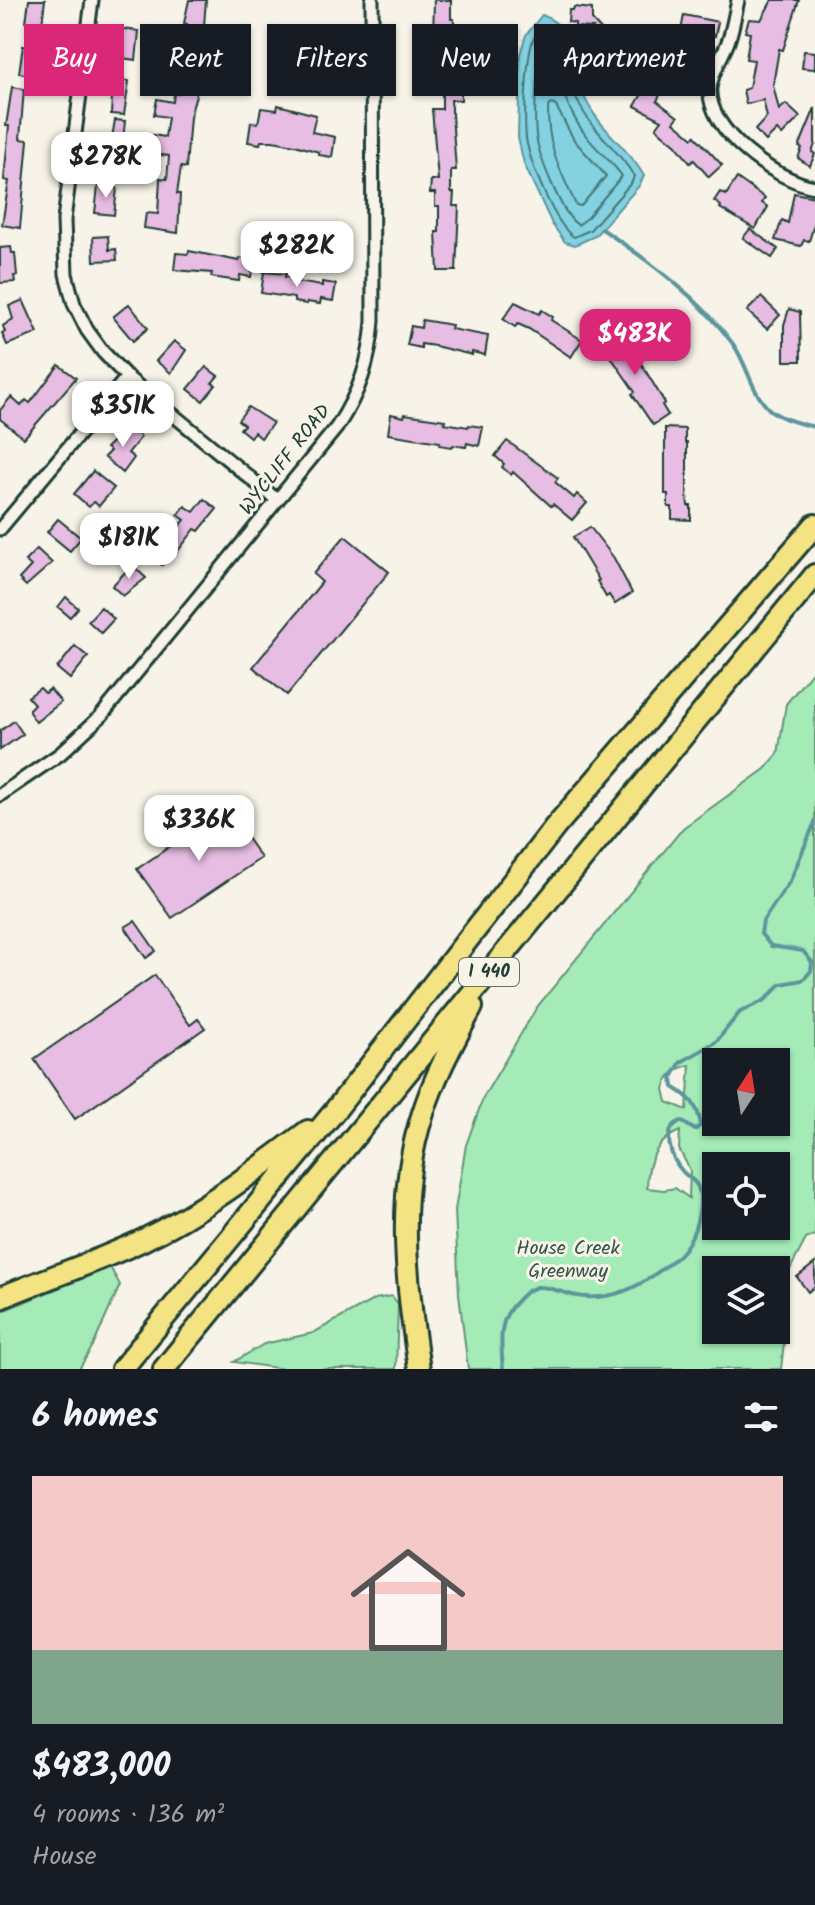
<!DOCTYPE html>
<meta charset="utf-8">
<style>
:root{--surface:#171b24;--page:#242831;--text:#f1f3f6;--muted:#9ea1a6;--line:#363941;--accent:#db2777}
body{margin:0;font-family:Kalam,sans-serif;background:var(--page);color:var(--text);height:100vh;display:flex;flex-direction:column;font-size:30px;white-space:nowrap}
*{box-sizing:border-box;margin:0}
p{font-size:26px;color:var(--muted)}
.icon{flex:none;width:44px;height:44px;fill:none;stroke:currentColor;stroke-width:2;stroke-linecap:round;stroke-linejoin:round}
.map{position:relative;height:1369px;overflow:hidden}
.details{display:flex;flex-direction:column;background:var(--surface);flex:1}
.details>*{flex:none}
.top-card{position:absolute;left:24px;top:24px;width:768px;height:72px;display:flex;gap:16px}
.needle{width:52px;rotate:12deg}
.buttons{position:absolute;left:702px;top:1048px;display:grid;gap:16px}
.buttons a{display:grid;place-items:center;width:88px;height:88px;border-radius:0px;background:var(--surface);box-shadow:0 2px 6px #0004;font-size:40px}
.price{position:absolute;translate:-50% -68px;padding:0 18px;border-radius:16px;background:#fff;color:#222;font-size:26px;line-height:52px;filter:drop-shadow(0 2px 4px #0008)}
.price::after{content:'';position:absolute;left:50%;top:48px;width:24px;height:18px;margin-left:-12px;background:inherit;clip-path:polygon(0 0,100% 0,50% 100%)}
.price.on{background:var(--accent);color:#fff}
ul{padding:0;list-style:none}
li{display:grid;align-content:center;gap:16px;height:424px;padding:0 32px}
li+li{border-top:2px solid var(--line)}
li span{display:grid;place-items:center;height:248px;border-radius:0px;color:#555}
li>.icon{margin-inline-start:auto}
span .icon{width:144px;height:144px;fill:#fffc;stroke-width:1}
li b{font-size:34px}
h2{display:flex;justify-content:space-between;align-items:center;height:96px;padding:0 32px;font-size:34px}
.pill{padding:0 28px;border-radius:0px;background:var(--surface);box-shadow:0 2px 6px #0004;font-size:28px;line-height:72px}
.pill.on{background:var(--accent);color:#fff}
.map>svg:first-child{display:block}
.green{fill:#a4ebb8;stroke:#629476;stroke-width:2;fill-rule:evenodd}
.water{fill:#83d1e1;stroke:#5b969c;stroke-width:2}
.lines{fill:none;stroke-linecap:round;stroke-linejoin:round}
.shore{stroke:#477879;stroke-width:2}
.stream{stroke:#5b969c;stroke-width:4}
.building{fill:#e8bde3;stroke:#1f3d34;stroke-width:2}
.street-casing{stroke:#1f3d34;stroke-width:17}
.highway-casing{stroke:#1f3d34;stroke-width:26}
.street{stroke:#f7f3e8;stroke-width:11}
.highway{stroke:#f4e382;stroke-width:20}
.labels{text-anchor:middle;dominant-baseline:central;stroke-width:6;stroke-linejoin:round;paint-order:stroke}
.shield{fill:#f7f3e8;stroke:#60746a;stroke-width:2}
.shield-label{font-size:18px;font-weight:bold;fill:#1f3d34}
.street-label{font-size:20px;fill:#1f3d34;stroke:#f7f3e8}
.park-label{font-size:20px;fill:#335748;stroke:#f7f3e8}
</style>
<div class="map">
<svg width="815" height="1369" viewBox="0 0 815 1369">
<rect width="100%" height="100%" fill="#f7f3e8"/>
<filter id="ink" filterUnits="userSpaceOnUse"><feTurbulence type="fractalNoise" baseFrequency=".0125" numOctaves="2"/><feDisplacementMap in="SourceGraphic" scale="16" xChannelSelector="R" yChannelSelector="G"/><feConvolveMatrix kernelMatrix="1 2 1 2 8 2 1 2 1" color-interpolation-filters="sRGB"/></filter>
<g filter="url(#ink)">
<!-- green -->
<g class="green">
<path d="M815 668V1235L806 1239 787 1275 778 1307 785 1334 781 1369H468L459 1294 455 1210 466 1145 484 1096 537 1007 683 828 765 769 778 754 786 704ZM776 1062V1122H716V1062ZM690 1065 687 1110 667 1102 664 1089C668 1074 676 1068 690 1065ZM680 1131 679 1149 690 1170 689 1198 675 1188 664 1190 647 1188C647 1162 655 1141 680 1131ZM776 1166V1226H716V1166ZM776 1270V1330H716V1270Z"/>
<path d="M110 1267 120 1285 94 1344 79 1369H0V1312Z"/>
<path d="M392 1296 398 1304 396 1369H284L234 1362 264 1344 313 1333 375 1299Z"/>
</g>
<!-- water -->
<path class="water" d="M542 15C575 27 570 60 581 89 596 129 626 143 644 176L639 186 595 236 575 245 565 242 552 224 524 164 518 138 520 54 526 35Z"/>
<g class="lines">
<!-- shore -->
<g class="shore">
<path d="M546 25C566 34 566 72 573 91 589 131 615 144 634 176L632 182 590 230 574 237C555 226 529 160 526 138 524 120 526 53 534 38 536 33 542 28 546 25Z"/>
<path d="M545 41 550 43C557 74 565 107 584 133 595 149 611 160 622 176L586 219 578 225C562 216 538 154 536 135 534 116 536 54 545 41Z"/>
<path d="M551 104 556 106 574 140 606 176 581 206 576 205C560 170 547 147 548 107Z"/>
</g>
<!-- stream -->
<g class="stream">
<path d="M602 229C649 261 699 297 733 344 747 363 751 392 769 409 780 419 801 424 815 427"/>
<path d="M503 1369C501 1343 497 1320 517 1301 523 1295 528 1289 537 1287 547 1286 561 1292 572 1295 603 1302 633 1291 658 1272 666 1266 679 1257 685 1248 695 1235 703 1206 699 1190 697 1181 689 1178 683 1172 671 1159 660 1129 681 1121L695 1130 701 1125C697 1104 691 1098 673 1087L672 1077 681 1062 716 1042 740 1012 765 1000 781 984 803 980 811 971 812 962 803 951 771 946 761 934 763 921 790 881 815 822"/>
</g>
</g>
<!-- building -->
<g class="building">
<path d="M29 0H45L42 24 26 22Z"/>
<path d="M189 0H206L203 38 186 36 187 24 184 23Z"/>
<path d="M434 0H451V19H454L452 86 461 87V100H451L456 170H451V192L454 193 453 206H459L456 271H438L436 232H439V206H435V193H430L431 180H438L432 109H442V88H433L432 74Z"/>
<path d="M772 0H799L783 50 779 49 773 85 779 110 786 104 800 117 782 135 777 130 766 141 755 130 767 117 763 100 746 104 743 90 749 88 754 60 746 59 750 33 745 32 749 19 761 20Z"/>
<path d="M574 7 592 9V20L615 45 636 58 625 75 604 62 594 51 589 56 582 48 585 45 581 40 593 28 575 27V23L568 22 569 10H573Z"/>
<path d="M684 15 718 22 715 36 694 32 692 39 680 36Z"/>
<path d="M117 28 139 31 136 60 114 57Z"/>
<path d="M23 46 40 49 38 69H36L35 76 19 73Z"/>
<path d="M804 51 815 52V69L802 68Z"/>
<path d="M682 64H700L699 87H681Z"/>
<path d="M113 79 129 81 124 115 111 114Z"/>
<path d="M643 79 663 89 657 101 678 117 674 122 693 138 695 136 722 165 709 177 694 160 690 163 676 145 656 128 662 120 635 106 643 92 638 90Z"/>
<path d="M180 81 199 84 190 117 186 168 181 167 177 194H180L178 233 144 228 146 213 158 214 160 178 167 179 169 156 151 154 153 135 165 137 168 117 154 115 157 99 173 102 174 93 178 94Z"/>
<path d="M12 87 24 89 20 139 28 140 20 228 2 225 9 181 4 180 9 126H6Z"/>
<path d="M278 105 316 115 312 132 335 137 332 157 319 155V152L295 145 273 141H261L260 144 248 142 251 122 258 123 261 108 277 110Z"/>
<path d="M815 108V144L812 152 815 154 810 166 798 158 802 148 799 147Z"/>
<path d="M115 120 125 121 120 168 107 167Z"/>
<path d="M737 178 765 198 762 203 768 207 755 229 720 208 721 206 714 201 720 192 726 195Z"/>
<path d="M98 186 117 188 114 215 95 213Z"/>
<path d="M794 193 815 197V221L809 241 804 240 801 246 775 240 782 220 788 223Z"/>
<path d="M750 229 778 249 772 258 743 238Z"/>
<path d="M108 236 109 250 116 249 117 260 94 261 93 237Z"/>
<path d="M11 247 12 253H15L17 276H14L15 282 0 283V248Z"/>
<path d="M189 251 239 261 240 258 254 260 251 277 240 275 239 281 211 277 212 273 174 270 176 253 188 254Z"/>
<path d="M264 272 286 274 285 277 298 278 297 282 322 286V282L336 284 333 301 321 299 320 304 307 302V304L294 302V298L261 293Z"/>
<path d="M761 297 780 315 767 329 747 311Z"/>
<path d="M23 300 38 333 7 345 2 333 5 332 3 326 13 319 9 306Z"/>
<path d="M515 302 539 314 542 310 553 317 551 320 582 340 571 357 529 329 518 324 515 327 503 319Z"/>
<path d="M129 304 148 328 133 341 113 317Z"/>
<path d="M789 309 800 312 801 361H784V325Z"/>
<path d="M422 320 452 325 451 329 488 336 485 355 472 352V355L435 346 421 344V348L407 345 411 326 421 328Z"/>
<path d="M612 329 628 349 631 347 665 403 662 405 668 415 653 425 632 394 635 392 598 338Z"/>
<path d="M174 341 186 350 171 373 156 361Z"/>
<path d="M59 365 76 378 24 438 0 419V410L11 397 21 406 26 400 30 403Z"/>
<path d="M206 367 218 376 212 383 216 385 203 401 188 389Z"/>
<path d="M248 407 273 423 261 438 254 432 250 437 240 429 244 425 238 420Z"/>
<path d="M391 414 404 417 405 414 445 420 444 423 468 427 469 425 483 427 479 446 467 443 466 447 453 445 452 447 439 445 440 442 388 434Z"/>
<path d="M129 426 141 437 128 453 134 458 123 473 104 457 110 451 106 448Z"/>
<path d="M665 428 685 429V442H687V493L688 506H691V520L672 519V507H668V494H665Z"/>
<path d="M507 441 558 478 555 482 574 498 577 494 587 503 572 520 553 504 551 506 513 472 511 475 502 467 504 464 495 456Z"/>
<path d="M93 471 114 488 99 506 94 502 89 507 74 494Z"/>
<path d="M204 499 217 509 199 531 195 529 171 560 168 558 162 565 153 557 185 520 178 515 185 506 194 512Z"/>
<path d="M58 519 81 538 70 551 47 532Z"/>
<path d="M590 527 614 558 632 593 615 604 609 595 606 597 597 581 599 580 573 537Z"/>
<path d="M345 536 389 572 287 695 253 667 322 582 313 574Z"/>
<path d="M37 549 52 563 26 586 19 579 31 566 25 561Z"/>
<path d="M132 565 146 578 123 596 112 586Z"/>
<path d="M66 597 78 608 70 617 58 607Z"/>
<path d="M101 607 114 619 101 633 88 621Z"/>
<path d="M75 646 88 657 70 679 57 668Z"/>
<path d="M40 688 45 693 50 689 61 702 36 722 29 712V709L34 704 28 697Z"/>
<path d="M14 721 23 734 0 750V731Z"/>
<path d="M226 808 261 858 172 918 137 869Z"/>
<path d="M135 921 156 951 146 958 125 927Z"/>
<path d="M155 975 190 1025 198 1019 205 1028 75 1119 34 1059Z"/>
<path d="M815 1263V1286L808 1292 797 1277Z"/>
</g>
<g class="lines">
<!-- street casing -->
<g class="street-casing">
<g id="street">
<path d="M92 0 64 220 66 274 74 304 87 330 103 352 127 377 277 500"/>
<path d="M738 0C735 14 733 28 728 42 722 57 712 71 710 88 706 131 777 181 815 187"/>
<path d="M0 529 127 377"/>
<path d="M0 795 60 754 101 716 337 427C359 393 370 362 373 321L372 0"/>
</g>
</g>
<!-- highway casing -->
<g class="highway-casing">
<g id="highway">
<path d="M0 1298C47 1278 97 1262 143 1240 203 1211 255 1171 308 1131"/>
<path d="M122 1369 334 1112 555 827 815 525"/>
<path d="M164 1369 815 575"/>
<path d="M419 1369C407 1284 395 1196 423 1113 435 1075 454 1041 472 1007"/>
</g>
</g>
<!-- street -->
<use href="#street" class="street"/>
<!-- highway -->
<use href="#highway" class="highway"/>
</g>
</g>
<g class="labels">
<!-- shield labels -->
<rect class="shield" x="459" y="958" width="60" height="28" rx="6"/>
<g class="shield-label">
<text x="489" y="972">I 440</text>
</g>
<!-- street labels -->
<g class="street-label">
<text transform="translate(286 460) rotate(-52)">WYCLIFF ROAD</text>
</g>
<!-- park labels -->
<g class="park-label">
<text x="568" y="1249">House Creek<tspan x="568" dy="23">Greenway</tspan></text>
</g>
</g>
</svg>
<div class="buttons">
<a><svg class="needle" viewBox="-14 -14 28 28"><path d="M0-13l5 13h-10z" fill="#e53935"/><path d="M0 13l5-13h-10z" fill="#9ea1a6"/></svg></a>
<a><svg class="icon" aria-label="locate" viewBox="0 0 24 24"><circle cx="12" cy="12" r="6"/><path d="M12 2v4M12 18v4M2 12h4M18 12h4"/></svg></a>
<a><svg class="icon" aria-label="layers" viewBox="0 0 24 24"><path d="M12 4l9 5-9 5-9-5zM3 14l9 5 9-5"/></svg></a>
</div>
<b class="price" style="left:106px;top:200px">$278K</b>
<b class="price" style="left:297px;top:289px">$282K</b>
<b class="price on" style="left:635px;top:377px">$483K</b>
<b class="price" style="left:123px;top:449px">$351K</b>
<b class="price" style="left:129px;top:581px">$181K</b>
<b class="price" style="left:199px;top:863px">$336K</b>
<div class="top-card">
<a class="pill on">Buy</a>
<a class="pill">Rent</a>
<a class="pill">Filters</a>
<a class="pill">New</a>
<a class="pill">Apartment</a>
</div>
</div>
<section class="details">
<h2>6 homes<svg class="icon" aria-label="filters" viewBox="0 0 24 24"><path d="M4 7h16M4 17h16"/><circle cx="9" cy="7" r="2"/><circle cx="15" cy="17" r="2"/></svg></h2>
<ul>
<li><span style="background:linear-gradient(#f6c9c9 70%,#7fa58c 0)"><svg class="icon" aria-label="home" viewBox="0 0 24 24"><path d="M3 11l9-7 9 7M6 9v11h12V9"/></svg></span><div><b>$483,000</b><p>4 rooms · 136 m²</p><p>House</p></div></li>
</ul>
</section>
